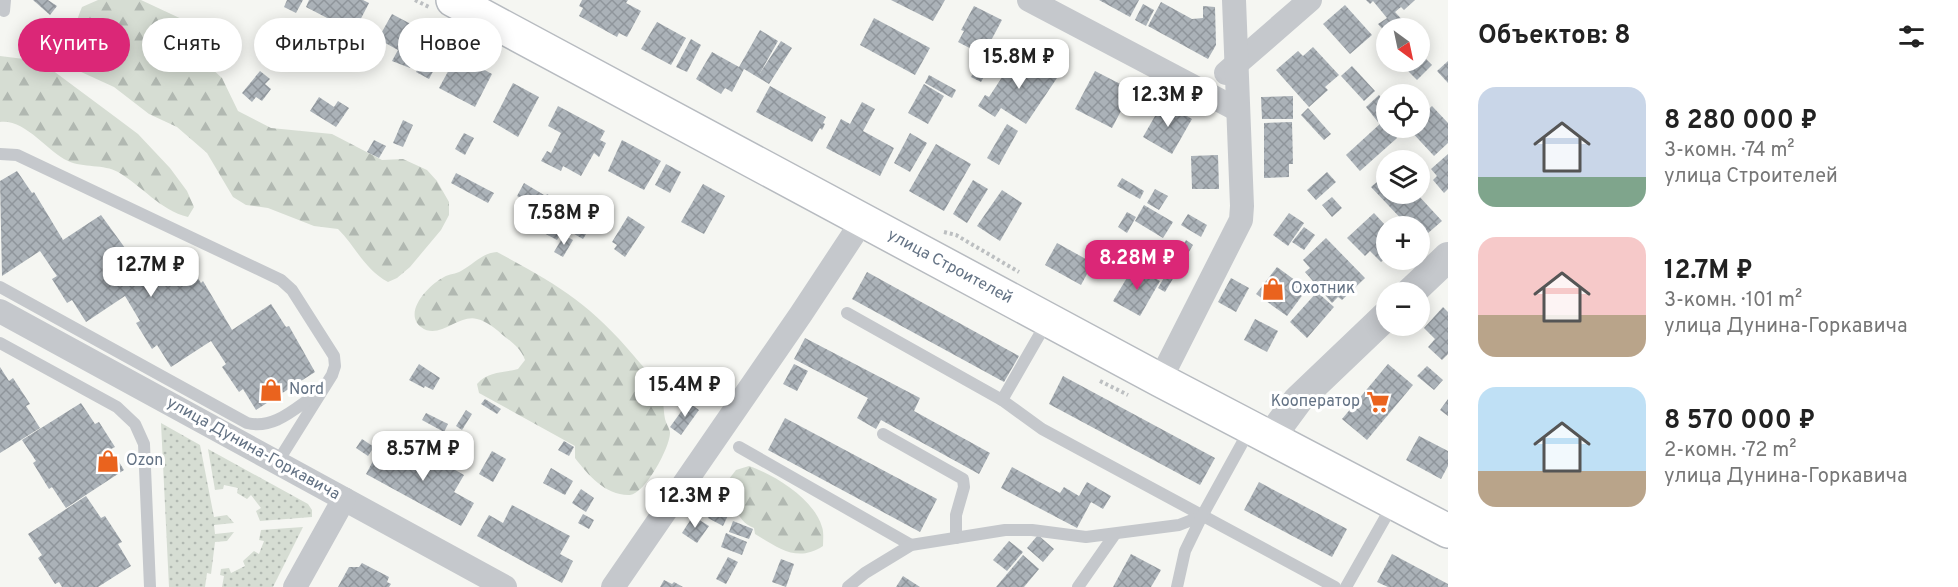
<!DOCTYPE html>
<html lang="ru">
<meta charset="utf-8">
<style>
:root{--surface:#fff;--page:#f6f6f6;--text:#222;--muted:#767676;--accent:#db2777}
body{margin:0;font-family:Overpass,sans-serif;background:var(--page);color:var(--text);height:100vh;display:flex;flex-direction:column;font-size:22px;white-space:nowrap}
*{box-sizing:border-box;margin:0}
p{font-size:20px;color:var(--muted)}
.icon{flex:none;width:33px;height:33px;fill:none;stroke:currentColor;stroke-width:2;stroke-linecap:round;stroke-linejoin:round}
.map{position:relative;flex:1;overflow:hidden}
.sheet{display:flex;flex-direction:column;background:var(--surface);width:510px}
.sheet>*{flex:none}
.top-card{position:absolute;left:18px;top:18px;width:570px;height:54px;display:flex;gap:12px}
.needle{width:39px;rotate:147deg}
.fabs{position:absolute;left:1376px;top:18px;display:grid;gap:12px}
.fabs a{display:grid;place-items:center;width:54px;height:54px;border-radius:50%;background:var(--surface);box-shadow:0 3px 15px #0003;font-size:30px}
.price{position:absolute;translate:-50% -51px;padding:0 14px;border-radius:12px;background:#fff;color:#222;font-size:20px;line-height:39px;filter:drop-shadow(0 2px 3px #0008)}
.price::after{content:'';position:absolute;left:50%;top:36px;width:18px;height:14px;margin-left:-9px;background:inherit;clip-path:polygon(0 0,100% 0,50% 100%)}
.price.current{background:var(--accent);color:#fff}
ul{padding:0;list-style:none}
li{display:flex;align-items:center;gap:18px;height:150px;padding:0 30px}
li span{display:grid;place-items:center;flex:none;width:168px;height:120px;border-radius:18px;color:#555}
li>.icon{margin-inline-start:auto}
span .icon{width:72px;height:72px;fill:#fffc;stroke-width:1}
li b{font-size:26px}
h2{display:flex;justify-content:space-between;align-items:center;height:72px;padding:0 30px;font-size:26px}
.chip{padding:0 21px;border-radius:27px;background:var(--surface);box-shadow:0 3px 15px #0003;font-size:21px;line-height:54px}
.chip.current{background:var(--accent);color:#fff}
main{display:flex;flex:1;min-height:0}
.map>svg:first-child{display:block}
.grass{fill:url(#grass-dots)}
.forest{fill:url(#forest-firs)}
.building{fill:url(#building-cross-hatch)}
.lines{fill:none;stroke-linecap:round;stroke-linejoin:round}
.secondary-casing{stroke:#b7bbc0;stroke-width:36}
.path{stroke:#bcbfc1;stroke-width:4;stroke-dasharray:3 3;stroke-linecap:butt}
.service{stroke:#c5c8cc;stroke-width:12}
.minor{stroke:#c5c8cc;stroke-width:24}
.tertiary{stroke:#c5c8cc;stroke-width:30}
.secondary{stroke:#fff;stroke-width:33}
.labels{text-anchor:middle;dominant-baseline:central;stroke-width:6;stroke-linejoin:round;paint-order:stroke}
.street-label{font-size:16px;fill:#637284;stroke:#fff}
.poi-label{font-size:16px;fill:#637284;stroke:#fff;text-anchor:start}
</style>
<main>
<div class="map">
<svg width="1448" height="587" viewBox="0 0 1448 587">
<defs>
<pattern id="grass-dots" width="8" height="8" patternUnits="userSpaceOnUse" patternTransform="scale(1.5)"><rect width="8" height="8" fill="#d6ddd3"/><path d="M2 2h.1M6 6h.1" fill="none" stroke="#b1b8b1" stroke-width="1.8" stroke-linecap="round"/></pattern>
<pattern id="forest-firs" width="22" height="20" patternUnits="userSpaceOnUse" patternTransform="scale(1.5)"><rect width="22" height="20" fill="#d6ddd3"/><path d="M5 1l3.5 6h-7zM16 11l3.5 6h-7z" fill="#b1b8b1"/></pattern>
<pattern id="building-cross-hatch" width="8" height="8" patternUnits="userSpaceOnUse" patternTransform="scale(1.5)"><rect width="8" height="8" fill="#abb2b8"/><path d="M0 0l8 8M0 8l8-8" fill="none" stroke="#8f959b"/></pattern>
</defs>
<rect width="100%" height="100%" fill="#f5f6f2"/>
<!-- grass -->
<g class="grass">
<path d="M161 423 200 445 214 517 227 515 234 523 214 525 215 534 234 532 227 541 215 542 211 574 207 573 205 587H169Z"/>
<path d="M208 449 308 504 312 510V517L260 521 256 511 261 508 251 495 247 499 237 493 238 488 224 485 223 489 215 490Z"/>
<path d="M303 527 273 587H222L224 576 220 575 221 569 229 568 231 573 245 566 243 561 254 551 259 554 264 541 259 540 261 530Z"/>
</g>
<!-- forest -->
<g class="forest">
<path d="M98 0H141L186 21 199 57 222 78 238 111 271 128 332 134 382 160 403 159 427 170 437 181 449 202V215L441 230 410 267 397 278 388 282C364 269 356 247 338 229L314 226 268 208 246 205 233 197 207 153 177 127 149 114 114 87 79 71C69 49 73 28 82 7Z"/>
<path d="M0 56 40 61 114 116 138 134 170 168 187 191 194 207 188 217C160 210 142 186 118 172 104 164 83 168 68 161 46 151 26 119 0 122Z"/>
<path d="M497 252C555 283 591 304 634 356 642 366 653 376 659 388 664 399 663 407 665 419 666 423 669 428 670 432 671 446 645 494 630 495 606 496 588 475 575 458V446L479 393 477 384C488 371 503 373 518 369L525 360C521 349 513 343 504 336 497 330 487 321 477 319 458 314 439 341 421 327 402 312 430 284 444 277 449 274 456 274 461 271 474 264 482 253 497 252Z"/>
<path d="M749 466C775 475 814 499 822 527 824 532 823 540 823 546 797 563 779 548 755 534L754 528C733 520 735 499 729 479L736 470Z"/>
</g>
<!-- building -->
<g class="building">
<path d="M33 0H48L57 6 50 15Z"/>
<path d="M287 0H303L296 13 284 7Z"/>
<path d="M309 0H363L369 3 354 32 306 7Z"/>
<path d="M582 0H628L626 3 641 11 627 37 619 33 617 37 579 16 583 8 579 6Z"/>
<path d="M891 0H945L933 21Z"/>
<path d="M1099 0H1139L1130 17Z"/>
<path d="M1366 0H1415L1404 10 1401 7 1395 12 1407 25 1402 28H1386V33L1378 24 1387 18 1373 1 1370 4Z"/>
<path d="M1161 2 1192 19 1203 18V6L1215 7 1216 45 1208 59 1148 26Z"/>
<path d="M1143 4 1154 10 1146 26 1135 20Z"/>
<path d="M1345 5 1372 35 1350 54 1323 24Z"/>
<path d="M974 6 1002 20 987 48 997 53 981 82 971 77 983 55 958 42 964 31 961 30Z"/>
<path d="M392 14 424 31 412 53 417 55 410 68 392 61 398 50 378 39Z"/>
<path d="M874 18 930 48 915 75 860 45Z"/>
<path d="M657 22 686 38 671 65 641 49Z"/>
<path d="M760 30 778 41 760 73 781 41 792 48 769 84 744 69 732 92 725 88 721 94 696 79 712 52 739 67Z"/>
<path d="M691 39 701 45 687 72 676 67Z"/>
<path d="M433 40 446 47 429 79 416 72Z"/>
<path d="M1313 47 1339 75 1325 87 1328 90 1309 107 1276 70 1298 51 1303 56Z"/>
<path d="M1018 53 1057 78 1026 124 1001 108 995 117 978 106 985 95 989 97Z"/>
<path d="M457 55 492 74 475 107 439 88Z"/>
<path d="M1423 56 1432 65 1417 80 1408 71Z"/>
<path d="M1448 61V83L1437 71Z"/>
<path d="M1352 66 1375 91 1364 101 1341 76Z"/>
<path d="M260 71 270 79 265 84 271 89 262 101 256 97 252 102 242 93Z"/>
<path d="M1095 71 1132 90 1112 128 1075 109Z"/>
<path d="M929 75 956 90 952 98 925 83Z"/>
<path d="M513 83 539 97 518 137 493 122Z"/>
<path d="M924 84 944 96 928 124 908 113Z"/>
<path d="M770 86 826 117 823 123 825 124 822 130 820 128 812 142 756 112Z"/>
<path d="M1379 95 1386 104V115L1378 122 1366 107Z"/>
<path d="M1293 96V119H1262L1261 97Z"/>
<path d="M319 97 334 107 338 101 349 108 336 127 310 111Z"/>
<path d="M862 102 875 109 863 131 894 148 880 176 826 148 841 119 850 124Z"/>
<path d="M1163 102 1192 119 1172 154 1143 137Z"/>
<path d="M558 106 605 131 600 140 606 143 599 157 594 153 581 176 563 166 561 171 541 161 547 151 551 153 561 133 548 126Z"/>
<path d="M1432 106 1448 123V143L1434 156 1408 128H1419V118Z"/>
<path d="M1308 108 1331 134 1324 140 1301 115Z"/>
<path d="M403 120 413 125 403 147 393 143Z"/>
<path d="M1292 122 1293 164H1289V177L1264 178V123Z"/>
<path d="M1382 122 1397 138 1360 171 1346 155Z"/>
<path d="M1007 124 1018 131 999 165 987 158Z"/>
<path d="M464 133 474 138 465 155 455 149Z"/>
<path d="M910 133 927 143 910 172 894 163Z"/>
<path d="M374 140 386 146 379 158 367 152Z"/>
<path d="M622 140 661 161 644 190 608 171Z"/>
<path d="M936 144 971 164 944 211 909 191Z"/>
<path d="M1448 154V189L1444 193 1433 180 1437 176 1431 169Z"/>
<path d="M1218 155 1219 189H1192L1191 156Z"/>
<path d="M666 164 681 172 670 193 655 185Z"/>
<path d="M17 171 32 193 34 192 63 240 101 215 133 259 131 260 147 285 186 260 201 283 203 281 232 330 271 304 286 327 289 326 315 372 256 410 243 389 239 392 222 367 226 364 211 341 171 367 157 345 152 349 136 323 140 321 125 296 86 322 72 300 67 303 52 279 57 276 40 251 2 276 0 181Z"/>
<path d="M1327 172 1336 182 1316 200 1307 190Z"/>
<path d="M456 173 494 193 488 203 451 183Z"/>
<path d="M1386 174V194H1417L1442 221 1420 240 1419 226H1408L1371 187Z"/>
<path d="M1122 178 1144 191 1140 199 1117 186Z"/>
<path d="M973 180 988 189 967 223 953 214Z"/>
<path d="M524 183 544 195 537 208 517 196Z"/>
<path d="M703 184 725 196 704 234 681 222Z"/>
<path d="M1155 189 1168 196 1159 210 1147 203Z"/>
<path d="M1002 190 1022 203 1000 241 977 226Z"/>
<path d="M547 194 560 202 563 197 578 206 557 240 542 232 544 227 531 220Z"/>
<path d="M1332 197 1342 208 1332 217 1322 205Z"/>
<path d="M1144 205 1173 222 1163 238 1135 221Z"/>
<path d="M1127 212 1136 217 1127 233 1118 227Z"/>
<path d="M1289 213 1304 223 1288 246 1273 235Z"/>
<path d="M1374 213 1386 226V257L1381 262 1370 251 1365 256 1347 238Z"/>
<path d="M1188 214 1207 225 1201 237 1181 225Z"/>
<path d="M628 216 645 227 625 257 614 249 617 245 612 242Z"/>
<path d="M575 217 591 226 583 239 567 230Z"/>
<path d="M1304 227 1315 235 1304 250 1292 242Z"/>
<path d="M564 235 573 240 563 257 554 252Z"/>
<path d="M1326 238 1365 278 1342 300 1338 297 1332 303 1305 272 1310 268 1303 260Z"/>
<path d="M1186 240 1193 245 1165 292 1158 288Z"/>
<path d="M1057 243 1093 263 1081 285 1045 265Z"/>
<path d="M1134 266 1160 281 1140 316 1113 301Z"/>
<path d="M1277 267 1307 289 1287 316 1256 294Z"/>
<path d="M867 272 1019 356 1004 382 852 299Z"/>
<path d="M1231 278 1249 288 1236 312 1218 302Z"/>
<path d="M1317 292 1334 307 1307 338 1290 322Z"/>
<path d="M1443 307 1448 312V354L1442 360 1428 347 1435 339 1424 328Z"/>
<path d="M1255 319 1278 331 1267 352 1244 340Z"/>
<path d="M805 338 920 398 914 411 990 453 979 474 881 420 876 429 857 418 868 398 794 359Z"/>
<path d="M419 364 440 378 433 390 425 386 424 388 409 380Z"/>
<path d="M794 364 808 371 797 391 783 384Z"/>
<path d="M1388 364 1413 385 1367 440 1342 419Z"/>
<path d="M1427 366 1443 380 1434 390 1417 376Z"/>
<path d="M0 367 9 381 13 378 30 404 26 406 40 428 0 453Z"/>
<path d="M1063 376 1215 458 1200 485 1049 404Z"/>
<path d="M485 399 501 409 497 414 481 404Z"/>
<path d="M1448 399V416L1440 410Z"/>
<path d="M688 402 699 410 681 435 670 427Z"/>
<path d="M81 403 95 424 99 422 115 447 111 449 124 470 66 508 52 487 49 489 33 463 36 461 22 440Z"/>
<path d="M466 410 472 414 462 430 456 426Z"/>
<path d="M426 413 448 424 444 432 422 420Z"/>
<path d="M785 418 937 499 920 532 768 450Z"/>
<path d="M1419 436 1448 451V466L1441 479 1406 460Z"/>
<path d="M362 439 374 447 368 456 356 448Z"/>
<path d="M564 441 574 447 569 456 558 450Z"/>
<path d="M406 442 464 475 454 492 474 503 461 526 366 474 379 450 396 460Z"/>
<path d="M492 451 506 459 493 482 479 474Z"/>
<path d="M1012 467 1060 493 1064 487 1079 496 1087 482 1111 496 1103 509 1091 502 1077 528 1001 488Z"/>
<path d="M551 468 573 481 565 495 543 483Z"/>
<path d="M1259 482 1347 529 1332 557 1244 510Z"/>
<path d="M581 489 594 498 586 512 572 503Z"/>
<path d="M86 496 101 518 105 516 122 542 118 544 131 566 98 587H62L59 582 55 584 38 558 42 555 28 534Z"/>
<path d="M718 499 732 507 723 526 708 518Z"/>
<path d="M512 505 570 536 560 554 573 561 562 583 477 536 489 515 503 523Z"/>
<path d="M583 514 594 520 589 529 578 523Z"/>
<path d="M693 516 709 526 697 543 682 533Z"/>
<path d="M733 521 753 529 749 539 729 532Z"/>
<path d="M726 533 747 542 742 555 721 547Z"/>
<path d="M1038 535 1054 549 1043 562 1027 548Z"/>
<path d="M1009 541 1023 552 1007 571 993 560Z"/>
<path d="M1131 554 1161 570 1151 587H1113Z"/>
<path d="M1392 554 1448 584V587H1388L1377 582Z"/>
<path d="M1023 555 1039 569 1024 587H996Z"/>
<path d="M728 557 738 562 726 584 716 579Z"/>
<path d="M781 559 794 564 786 587 772 582Z"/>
<path d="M362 563 389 577 387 582 391 584 389 587H338L349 567H359Z"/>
<path d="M903 576 920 587H896Z"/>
<path d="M664 580 672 584 674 582 683 587H660Z"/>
</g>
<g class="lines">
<!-- secondary casing -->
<g class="secondary-casing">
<g id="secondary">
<path id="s1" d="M453 0 1160 380 1448 531"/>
</g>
</g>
<!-- path -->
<g class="path">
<path d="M415 0 429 7"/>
<path d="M944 232 956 235 1019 272"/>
<path d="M1100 381 1128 395"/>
</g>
<!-- service -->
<g class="service">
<path d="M4 11 5 0"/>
<path d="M0 154 17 155 281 280 292 290 334 356 335 366 332 375 277 463"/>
<path d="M0 287 247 423C275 430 296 407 318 393"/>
<path d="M847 313 1002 400 1042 429 1335 587"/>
<path d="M0 343 117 407 135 424 144 444 150 587"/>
<path d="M1002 400 1048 320"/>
<path d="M883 434 963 479 964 487 956 515V538"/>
<path d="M739 447 911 545"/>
<path d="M848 587 865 573 911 545 1005 530H1032L1086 537 1179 525 1202 516 1250 429"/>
<path d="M1078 587 1115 534"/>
<path d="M1177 587 1185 551 1202 516"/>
<path d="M1346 587 1393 504"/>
</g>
<!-- minor -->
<g class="minor">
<path d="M1029 0 1236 109"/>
<path d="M1226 73 1310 0"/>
<path d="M0 311 505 587"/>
<path d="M1160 380 1241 220 1242 206 1234 0"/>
<path d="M295 587 344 499"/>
<path d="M613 587 801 314 863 220"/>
</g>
<!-- tertiary -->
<g class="tertiary">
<path d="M1411 292 1448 257"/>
<path d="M1270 438 1298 400 1386 316"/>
</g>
<!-- secondary -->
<use href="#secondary" class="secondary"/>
</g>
<!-- icons -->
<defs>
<g id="shop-bare" transform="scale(1.8)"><path d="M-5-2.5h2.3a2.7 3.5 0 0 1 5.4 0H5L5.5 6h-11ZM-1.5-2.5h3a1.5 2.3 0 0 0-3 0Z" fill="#ea631e" stroke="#fff" stroke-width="2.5" paint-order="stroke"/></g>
<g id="supermarket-bare" transform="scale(1.8)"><path d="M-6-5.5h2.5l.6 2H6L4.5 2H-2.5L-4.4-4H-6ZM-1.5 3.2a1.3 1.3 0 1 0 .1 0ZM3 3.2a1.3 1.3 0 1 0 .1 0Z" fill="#ea631e" stroke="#fff" stroke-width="2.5" paint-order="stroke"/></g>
</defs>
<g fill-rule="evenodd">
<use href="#shop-bare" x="1273" y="289"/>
<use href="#shop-bare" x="271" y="390"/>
<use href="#supermarket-bare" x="1378" y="402"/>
<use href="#shop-bare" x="108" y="461"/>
</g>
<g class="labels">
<!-- street labels -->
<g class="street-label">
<text stroke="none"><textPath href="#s1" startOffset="564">улица Строителей</textPath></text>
<text transform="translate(253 449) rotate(29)">улица Дунина-Горкавича</text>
</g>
<!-- poi labels -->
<g class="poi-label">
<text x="1291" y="289">Охотник</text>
<text x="289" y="390">Nord</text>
<text x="1360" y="402" text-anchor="end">Кооператор</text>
<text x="126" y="461">Ozon</text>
</g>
</g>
</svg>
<div class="fabs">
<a><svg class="needle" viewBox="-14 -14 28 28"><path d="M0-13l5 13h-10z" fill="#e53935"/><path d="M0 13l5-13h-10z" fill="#767676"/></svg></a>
<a><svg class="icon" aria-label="locate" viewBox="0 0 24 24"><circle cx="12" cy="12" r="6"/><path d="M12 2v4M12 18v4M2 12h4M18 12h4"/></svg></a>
<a><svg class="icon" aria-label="layers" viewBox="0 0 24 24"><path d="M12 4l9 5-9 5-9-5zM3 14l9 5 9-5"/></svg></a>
<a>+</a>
<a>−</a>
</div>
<b class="price" style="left:1019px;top:90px">15.8M ₽</b>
<b class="price" style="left:1168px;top:128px">12.3M ₽</b>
<b class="price" style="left:564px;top:246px">7.58M ₽</b>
<b class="price current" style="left:1137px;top:291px">8.28M ₽</b>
<b class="price" style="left:151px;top:298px">12.7M ₽</b>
<b class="price" style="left:685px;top:418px">15.4M ₽</b>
<b class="price" style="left:423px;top:482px">8.57M ₽</b>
<b class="price" style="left:695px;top:529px">12.3M ₽</b>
<div class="top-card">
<a class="chip current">Купить</a>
<a class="chip">Снять</a>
<a class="chip">Фильтры</a>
<a class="chip">Новое</a>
</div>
</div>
<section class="sheet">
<h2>Объектов: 8<svg class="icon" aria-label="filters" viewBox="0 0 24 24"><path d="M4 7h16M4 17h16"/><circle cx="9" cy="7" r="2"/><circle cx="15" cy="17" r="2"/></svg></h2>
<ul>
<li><span style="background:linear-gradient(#c9d6e8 75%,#7fa58c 0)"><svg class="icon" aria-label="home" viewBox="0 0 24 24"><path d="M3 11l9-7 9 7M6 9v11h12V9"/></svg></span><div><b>8 280 000 ₽</b><p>3-комн. · 74 m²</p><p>улица Строителей</p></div></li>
<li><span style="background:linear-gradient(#f6c9c9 65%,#b9a48a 0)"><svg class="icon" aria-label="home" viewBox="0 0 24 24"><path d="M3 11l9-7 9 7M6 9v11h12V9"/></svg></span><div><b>12.7M ₽</b><p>3-комн. · 101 m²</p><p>улица Дунина-Горкавича</p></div></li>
<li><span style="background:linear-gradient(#bfe0f5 70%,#b9a48a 0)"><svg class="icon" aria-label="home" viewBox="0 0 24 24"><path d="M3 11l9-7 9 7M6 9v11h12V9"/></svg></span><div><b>8 570 000 ₽</b><p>2-комн. · 72 m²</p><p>улица Дунина-Горкавича</p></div></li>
</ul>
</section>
</main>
